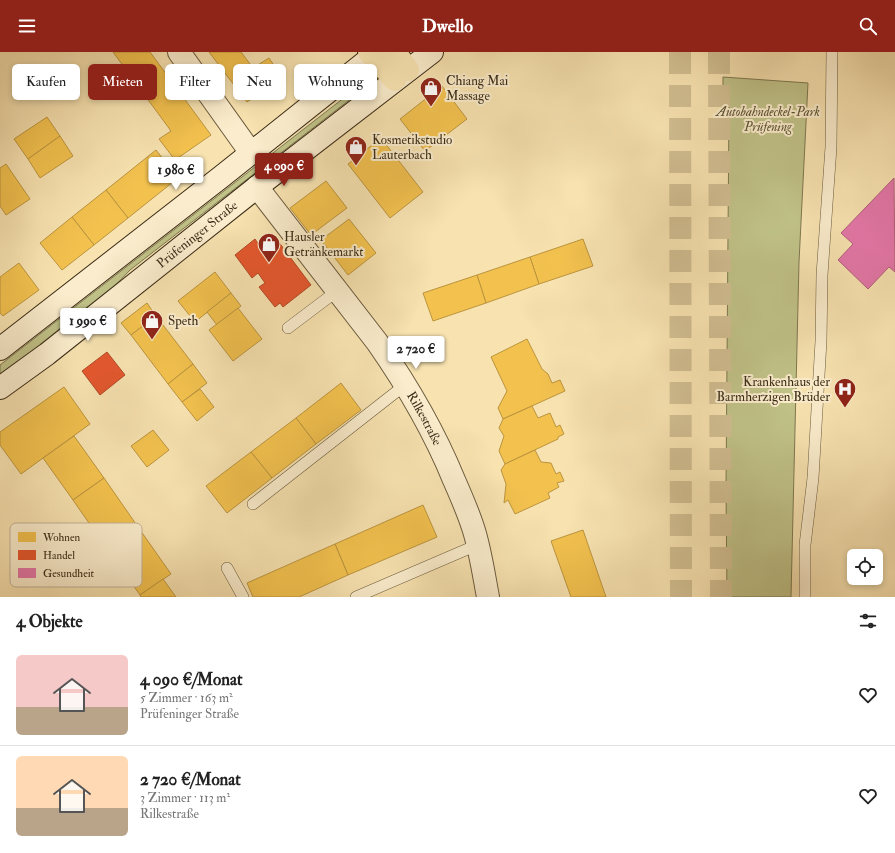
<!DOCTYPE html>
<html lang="de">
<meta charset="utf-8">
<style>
:root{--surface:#fff;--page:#f6f6f6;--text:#222;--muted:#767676;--line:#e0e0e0;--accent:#8f2418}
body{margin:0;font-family:"IM FELL Double Pica",serif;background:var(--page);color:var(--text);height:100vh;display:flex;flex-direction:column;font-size:15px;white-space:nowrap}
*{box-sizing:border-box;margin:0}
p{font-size:13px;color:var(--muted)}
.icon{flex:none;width:22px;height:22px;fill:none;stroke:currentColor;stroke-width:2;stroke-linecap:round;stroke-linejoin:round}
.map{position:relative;height:545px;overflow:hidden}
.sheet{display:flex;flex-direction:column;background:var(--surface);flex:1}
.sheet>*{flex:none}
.banner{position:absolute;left:12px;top:12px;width:400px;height:36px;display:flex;gap:8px}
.buttons{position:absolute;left:847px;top:497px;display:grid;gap:8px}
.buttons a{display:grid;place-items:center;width:36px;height:36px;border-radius:6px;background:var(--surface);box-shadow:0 2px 6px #0003;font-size:20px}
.price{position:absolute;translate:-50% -34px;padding:0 9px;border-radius:4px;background:#fff;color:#222;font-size:13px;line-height:26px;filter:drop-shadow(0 1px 2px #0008)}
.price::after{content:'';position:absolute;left:50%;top:24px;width:12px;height:9px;margin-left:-6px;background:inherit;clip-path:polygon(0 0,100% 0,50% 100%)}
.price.current{background:var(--accent);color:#fff}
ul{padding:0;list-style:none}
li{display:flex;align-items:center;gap:12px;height:100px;padding:0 16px}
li+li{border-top:1px solid var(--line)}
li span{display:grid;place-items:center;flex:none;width:112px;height:80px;border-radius:6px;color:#555}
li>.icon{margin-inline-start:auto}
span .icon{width:48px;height:48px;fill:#fffc;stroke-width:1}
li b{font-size:17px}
h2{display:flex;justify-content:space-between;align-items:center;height:48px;padding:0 16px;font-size:17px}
.tag{padding:0 14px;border-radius:6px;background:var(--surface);box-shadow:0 2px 6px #0003;font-size:14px;line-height:36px}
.tag.current{background:var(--accent);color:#fff}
header{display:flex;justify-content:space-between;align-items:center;height:52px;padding:0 16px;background:var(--accent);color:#fff;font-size:18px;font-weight:700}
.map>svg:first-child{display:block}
.green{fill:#c0c288;stroke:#7e7750}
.homes{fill:#f2c14e;stroke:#bb943e}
.shops{fill:#e4572e;stroke:#b14a27}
.health{fill:#e377a8;stroke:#b1607c}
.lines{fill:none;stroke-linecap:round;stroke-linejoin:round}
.highway-tunnel{stroke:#d1be91;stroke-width:22;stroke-dasharray:22 11;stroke-linecap:butt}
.lane-casing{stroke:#6a5a3d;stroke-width:12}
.street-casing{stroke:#6a5a3d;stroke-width:24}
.secondary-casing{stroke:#3b2c17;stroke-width:24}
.highway-casing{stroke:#3b2c17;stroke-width:24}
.lane{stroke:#faeccc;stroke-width:11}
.street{stroke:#faeccc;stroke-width:22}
.secondary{stroke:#faeccc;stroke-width:22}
.highway{stroke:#f7e2b0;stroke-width:22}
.labels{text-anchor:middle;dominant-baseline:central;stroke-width:4;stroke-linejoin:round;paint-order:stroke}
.poi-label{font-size:13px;fill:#3b2c17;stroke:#faeccc;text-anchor:start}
.park-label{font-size:13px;font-style:italic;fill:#5c5233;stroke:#faeccc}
.street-label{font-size:13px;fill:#3b2c17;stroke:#faeccc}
.key{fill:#faeccc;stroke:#c1b296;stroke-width:1}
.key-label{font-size:11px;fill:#3b2c17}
</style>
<header><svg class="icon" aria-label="menu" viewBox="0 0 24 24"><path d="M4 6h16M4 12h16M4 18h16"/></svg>Dwello<svg class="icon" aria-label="search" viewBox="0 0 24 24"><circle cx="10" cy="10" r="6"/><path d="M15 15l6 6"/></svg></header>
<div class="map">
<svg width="895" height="545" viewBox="0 0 895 545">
<rect width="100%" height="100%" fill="#f7e2b0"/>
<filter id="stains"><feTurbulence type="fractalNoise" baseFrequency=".005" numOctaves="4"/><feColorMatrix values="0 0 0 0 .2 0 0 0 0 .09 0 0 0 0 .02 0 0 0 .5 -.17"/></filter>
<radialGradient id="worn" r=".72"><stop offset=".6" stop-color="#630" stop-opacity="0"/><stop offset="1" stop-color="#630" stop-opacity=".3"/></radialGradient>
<!-- green -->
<g class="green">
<path d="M723 25 808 31 799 210 791 545H727L726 437 729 55H723Z"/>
<path d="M354 38 357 42 130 218 109 240 0 324V313Z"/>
</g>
<!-- homes -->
<g class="homes">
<path d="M113 0H150L211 83 175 108 159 87 171 79Z"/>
<path d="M209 0H241L253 16 269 6 283 27 247 50Z"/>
<path d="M442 34 467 67 425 99 400 67Z"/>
<path d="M47 65 60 84 28 107 14 87Z"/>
<path d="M60 84 73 104 40 126 28 107Z"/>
<path d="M381 86 423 140 390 166 348 112Z"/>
<path d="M156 98 178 126 128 166 106 138Z"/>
<path d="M6 112 30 147 6 163 0 154V116Z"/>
<path d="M326 129 347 156 311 183 290 156Z"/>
<path d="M106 138 128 166 94 193 72 165Z"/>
<path d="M72 165 94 193 62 218 40 191Z"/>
<path d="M349 167 376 201 348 223 321 188Z"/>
<path d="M583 187 593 214 539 232 530 205Z"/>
<path d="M530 205 539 232 486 251 477 223Z"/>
<path d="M19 211 39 238 3 264 0 261V225Z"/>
<path d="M215 220 231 241 195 270 178 249Z"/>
<path d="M477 223 486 251 433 269 423 241Z"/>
<path d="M231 241 241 254 217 273 207 260Z"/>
<path d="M147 251 156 264 131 283 121 271Z"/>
<path d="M238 256 262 287 233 309 209 278Z"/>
<path d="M156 264 193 312 168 332 131 283Z"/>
<path d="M527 287 542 317 548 322 552 331 560 328 565 339 503 367 498 356 507 339 491 305Z"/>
<path d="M193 312 207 331 182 350 168 332Z"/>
<path d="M341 331 361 358 316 392 296 366Z"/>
<path d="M64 335 90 372 21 422 0 393V380Z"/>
<path d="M200 337 214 355 197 369 182 350Z"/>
<path d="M532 354 538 366 550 361 556 375 560 373 564 382 558 385V387L505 412 499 399 504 384 499 376 503 367Z"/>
<path d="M296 366 316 392 272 426 251 400Z"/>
<path d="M153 378 169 398 147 415 131 394Z"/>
<path d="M74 384 104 426 73 448 43 406Z"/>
<path d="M535 398 541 410 551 411 556 422 560 420 564 429 557 431 559 435 548 441 550 446 515 462 508 448 504 451 506 432 501 418 505 412Z"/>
<path d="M251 400 272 426 227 461 206 434Z"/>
<path d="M104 426 138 475 107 497 73 448Z"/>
<path d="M423 453 437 485 348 523 335 492Z"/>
<path d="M138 475 171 522 140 543 107 497Z"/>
<path d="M583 478 606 545H571L551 489Z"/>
<path d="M335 492 348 523 299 545H253L247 531Z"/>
<path d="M163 527 176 545H141L140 543Z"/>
</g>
<!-- shops -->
<g class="shops">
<path d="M275 185 311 233 283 255 280 251 275 255 259 235 265 231 258 221 252 226 235 203 255 187 261 196Z"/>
<path d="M107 300 125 323 100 343 82 319Z"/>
</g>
<!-- health -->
<path class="health" d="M894 126 895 220 889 215 868 237 838 208 853 192 841 181Z"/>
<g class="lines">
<!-- highway-tunnel -->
<g class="highway-tunnel">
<path d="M680 0 681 545"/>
<path d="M719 0 721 545"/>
</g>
<!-- lane casing -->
<g class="lane-casing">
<g id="lane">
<path d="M288 276 337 239"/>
<path d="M253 452 405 333"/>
<path d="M227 516 243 545"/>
<path d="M356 545 477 493"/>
<path d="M805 545V493L813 426 821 289 822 223 831 95 832 0"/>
</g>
</g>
<!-- street casing -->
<g class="street-casing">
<g id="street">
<path d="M179 0 251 101"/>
<path id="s1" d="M257 135 377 290C407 333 434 379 454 428 462 446 470 464 475 482 481 503 484 524 488 545"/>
</g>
</g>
<!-- secondary casing -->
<g class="secondary-casing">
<g id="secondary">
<path d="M0 297 221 125 378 0"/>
<path id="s2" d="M0 336 47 302 257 135 432 0"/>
</g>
</g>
<!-- highway casing -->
<g class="highway-casing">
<g id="highway">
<path d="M369 0 395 28"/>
<path d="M395 0 408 18"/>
</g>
</g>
<!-- lane -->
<use href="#lane" class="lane"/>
<!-- street -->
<use href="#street" class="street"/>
<!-- secondary -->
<use href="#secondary" class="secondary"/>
<!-- highway -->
<use href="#highway" class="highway"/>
</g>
<!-- icons -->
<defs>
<g id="shop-pin" transform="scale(1.15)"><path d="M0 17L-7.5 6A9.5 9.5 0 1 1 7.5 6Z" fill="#8f2418" stroke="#faeccc"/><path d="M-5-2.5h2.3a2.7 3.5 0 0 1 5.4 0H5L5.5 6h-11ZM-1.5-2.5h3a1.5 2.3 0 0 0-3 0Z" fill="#fff"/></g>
<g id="hospital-pin" transform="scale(1.15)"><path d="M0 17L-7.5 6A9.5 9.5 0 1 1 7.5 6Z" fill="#8f2418" stroke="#faeccc"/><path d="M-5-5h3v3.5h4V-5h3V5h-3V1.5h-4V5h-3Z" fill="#fff"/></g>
</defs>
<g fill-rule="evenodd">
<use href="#shop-pin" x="431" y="36"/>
<use href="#shop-pin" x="356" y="95"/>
<use href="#shop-pin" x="269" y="192"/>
<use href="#shop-pin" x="152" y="269"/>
<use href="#hospital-pin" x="845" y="337"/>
</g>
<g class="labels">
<!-- poi labels -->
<g class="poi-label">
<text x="446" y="29">Chiang Mai<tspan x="446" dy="15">Massage</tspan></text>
<text x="372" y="88">Kosmetikstudio<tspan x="372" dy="15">Lauterbach</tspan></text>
<text x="284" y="185">Hausler<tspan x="284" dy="15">Getränkemarkt</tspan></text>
<text x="168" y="269">Speth</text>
<text x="830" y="330" text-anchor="end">Krankenhaus der<tspan x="830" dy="15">Barmherzigen Brüder</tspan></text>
</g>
<!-- park labels -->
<g class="park-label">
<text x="768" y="60">Autobahndeckel-Park<tspan x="768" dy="15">Prüfening</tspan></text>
</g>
<!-- street labels -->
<g class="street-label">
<text stroke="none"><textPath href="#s2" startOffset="250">Prüfeninger Straße</textPath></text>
<text stroke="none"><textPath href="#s1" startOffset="286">Rilkestraße</textPath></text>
</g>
</g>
<!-- legend -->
<rect x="10" y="471" width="132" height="64" rx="6" class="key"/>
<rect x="18" y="480" width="18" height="10" fill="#f2c14e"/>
<rect x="18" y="498" width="18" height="10" fill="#e4572e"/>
<rect x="18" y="516" width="18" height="10" fill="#e377a8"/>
<g class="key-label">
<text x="43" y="489">Wohnen</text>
<text x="43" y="507">Handel</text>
<text x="43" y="525">Gesundheit</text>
</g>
<rect width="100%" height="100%" filter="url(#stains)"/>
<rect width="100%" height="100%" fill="url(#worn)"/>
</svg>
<div class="buttons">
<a><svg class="icon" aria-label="locate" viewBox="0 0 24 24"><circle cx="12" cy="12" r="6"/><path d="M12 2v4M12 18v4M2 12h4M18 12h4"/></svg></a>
</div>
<b class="price current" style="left:284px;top:135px">4 090 €</b>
<b class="price" style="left:176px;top:139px">1 980 €</b>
<b class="price" style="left:88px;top:290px">1 990 €</b>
<b class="price" style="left:416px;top:318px">2 720 €</b>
<div class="banner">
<a class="tag">Kaufen</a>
<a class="tag current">Mieten</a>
<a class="tag">Filter</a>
<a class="tag">Neu</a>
<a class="tag">Wohnung</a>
</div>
</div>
<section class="sheet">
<h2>4 Objekte<svg class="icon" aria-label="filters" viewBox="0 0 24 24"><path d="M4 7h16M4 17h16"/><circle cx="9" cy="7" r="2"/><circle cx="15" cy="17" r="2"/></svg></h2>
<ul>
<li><span style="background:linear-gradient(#f6c9c9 65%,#b9a48a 0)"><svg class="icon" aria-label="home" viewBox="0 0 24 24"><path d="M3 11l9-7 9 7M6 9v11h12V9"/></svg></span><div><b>4 090 €/Monat</b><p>5 Zimmer · 163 m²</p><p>Prüfeninger Straße</p></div><svg class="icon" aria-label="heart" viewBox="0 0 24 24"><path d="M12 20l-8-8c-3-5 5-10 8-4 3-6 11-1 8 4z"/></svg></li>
<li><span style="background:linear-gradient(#ffd9b3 65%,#b9a48a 0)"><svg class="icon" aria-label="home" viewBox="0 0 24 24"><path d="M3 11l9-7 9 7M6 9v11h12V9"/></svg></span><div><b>2 720 €/Monat</b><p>3 Zimmer · 113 m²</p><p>Rilkestraße</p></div><svg class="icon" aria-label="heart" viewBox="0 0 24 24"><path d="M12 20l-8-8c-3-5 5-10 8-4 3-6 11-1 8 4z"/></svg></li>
</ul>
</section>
